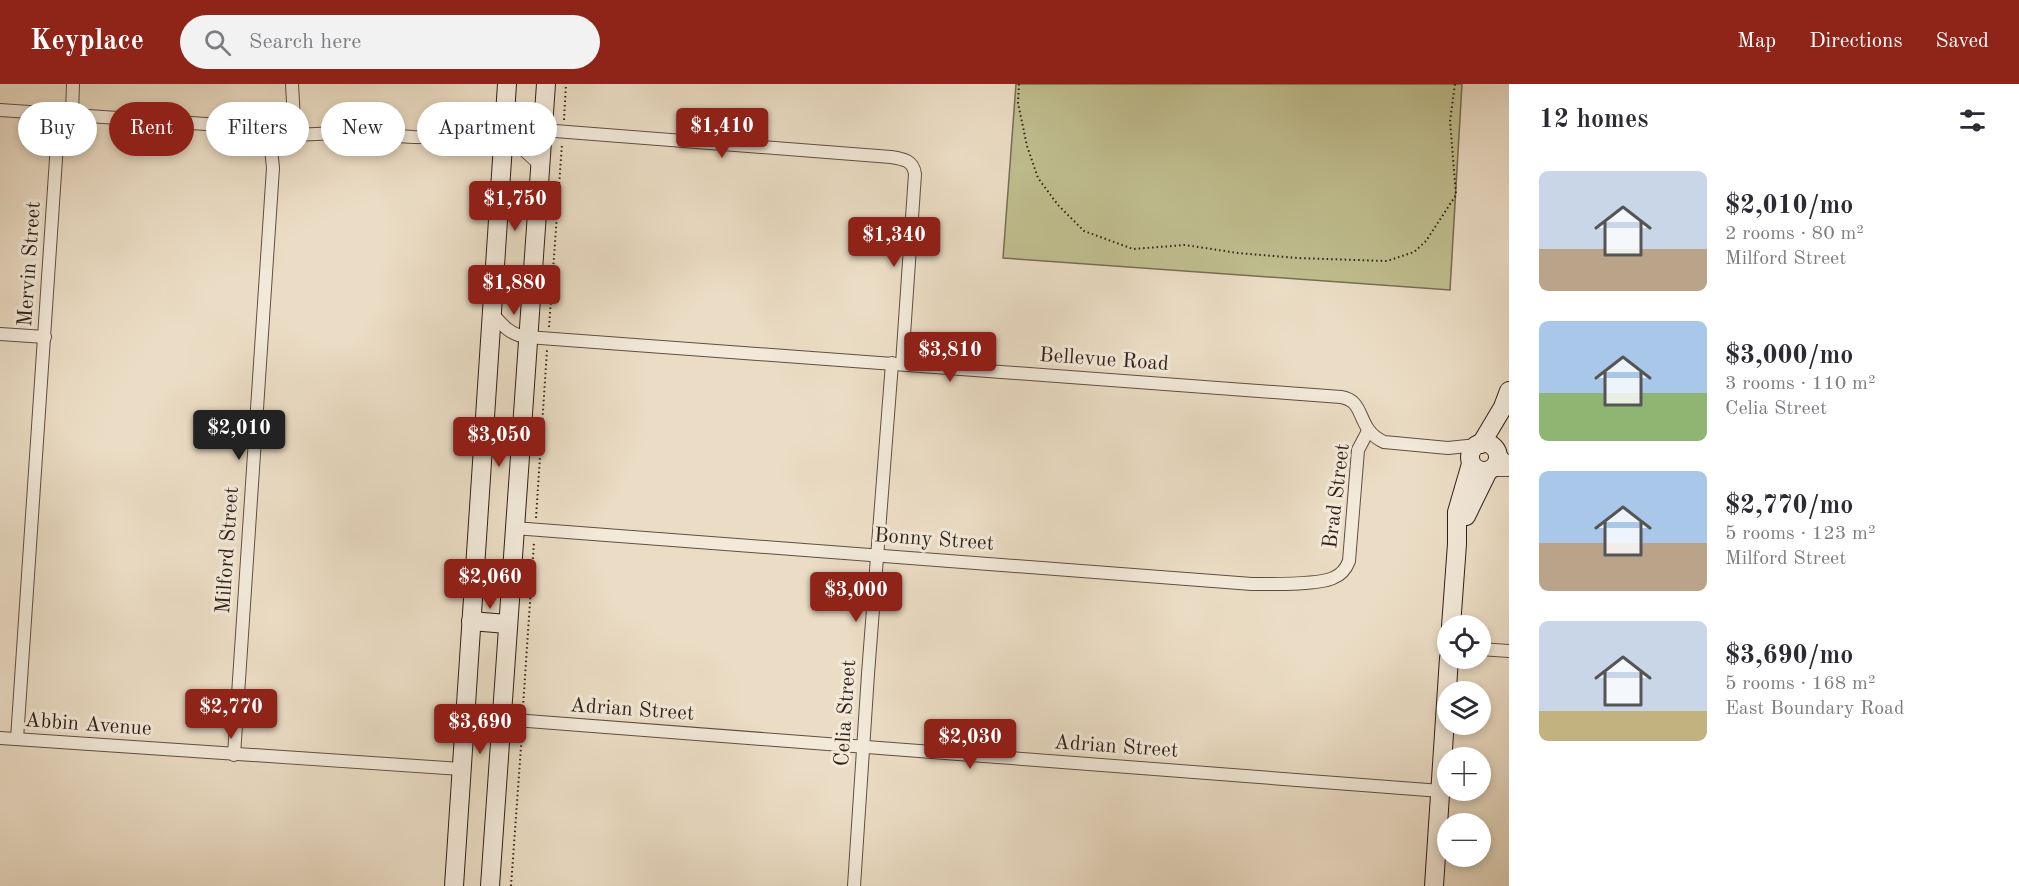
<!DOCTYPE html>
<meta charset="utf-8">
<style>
:root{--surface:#fff;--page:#f2f2f3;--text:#2b2b33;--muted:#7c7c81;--accent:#8f2418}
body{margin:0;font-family:"Old Standard TT",serif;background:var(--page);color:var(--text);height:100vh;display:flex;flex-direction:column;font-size:22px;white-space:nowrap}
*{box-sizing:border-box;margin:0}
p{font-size:20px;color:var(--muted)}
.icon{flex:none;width:33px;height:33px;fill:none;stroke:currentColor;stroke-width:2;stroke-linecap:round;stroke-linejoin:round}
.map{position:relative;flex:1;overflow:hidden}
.sheet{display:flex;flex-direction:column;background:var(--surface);width:510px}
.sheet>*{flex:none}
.guide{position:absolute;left:18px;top:18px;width:570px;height:54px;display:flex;gap:12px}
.fabs{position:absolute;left:1437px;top:531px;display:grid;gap:12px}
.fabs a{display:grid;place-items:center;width:54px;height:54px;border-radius:50%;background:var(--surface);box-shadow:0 3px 9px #0003;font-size:30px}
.price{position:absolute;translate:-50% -51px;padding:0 14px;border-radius:6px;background:var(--accent);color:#fff;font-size:20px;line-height:39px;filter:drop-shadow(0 2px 3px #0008)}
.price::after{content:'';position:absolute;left:50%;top:36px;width:18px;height:14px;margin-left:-9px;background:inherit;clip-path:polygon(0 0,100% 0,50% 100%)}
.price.on{background:#222;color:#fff}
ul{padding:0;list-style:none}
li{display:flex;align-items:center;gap:18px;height:150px;padding:0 30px}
li span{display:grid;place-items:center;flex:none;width:168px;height:120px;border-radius:9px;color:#555}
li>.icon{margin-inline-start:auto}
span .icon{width:72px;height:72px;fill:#fffc;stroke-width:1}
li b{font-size:26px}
h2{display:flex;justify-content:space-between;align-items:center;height:72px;padding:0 30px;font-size:26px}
.tag{padding:0 21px;border-radius:27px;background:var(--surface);box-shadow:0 3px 9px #0003;font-size:21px;line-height:54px}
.tag.on{background:var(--accent);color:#fff}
header{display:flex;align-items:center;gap:36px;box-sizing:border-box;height:84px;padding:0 30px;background:var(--accent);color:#fff}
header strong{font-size:28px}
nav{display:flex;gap:33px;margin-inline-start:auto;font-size:21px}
.search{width:420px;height:54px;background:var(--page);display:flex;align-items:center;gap:15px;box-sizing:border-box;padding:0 21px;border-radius:33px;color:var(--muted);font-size:22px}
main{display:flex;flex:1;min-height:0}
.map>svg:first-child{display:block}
.green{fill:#c0be8f;stroke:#786e53;stroke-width:1.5}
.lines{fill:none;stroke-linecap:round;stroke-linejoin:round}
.street-casing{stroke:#604e42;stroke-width:14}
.secondary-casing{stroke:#311f17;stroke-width:20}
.path{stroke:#311f17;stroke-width:2;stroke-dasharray:1.5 3;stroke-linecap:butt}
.street{stroke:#f2e9d9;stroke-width:12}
.secondary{stroke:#f2e9d9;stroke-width:18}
.labels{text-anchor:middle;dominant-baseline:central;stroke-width:6;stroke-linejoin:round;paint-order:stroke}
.street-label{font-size:21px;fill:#311f17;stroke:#f2e9d9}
</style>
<header>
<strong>Keyplace</strong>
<div class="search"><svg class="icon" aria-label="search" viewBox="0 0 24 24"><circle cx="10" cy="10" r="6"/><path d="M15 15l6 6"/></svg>Search here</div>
<nav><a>Map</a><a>Directions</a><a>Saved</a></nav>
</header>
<main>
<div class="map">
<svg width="1509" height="802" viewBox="0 0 1509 802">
<rect width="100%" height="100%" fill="#ebddc5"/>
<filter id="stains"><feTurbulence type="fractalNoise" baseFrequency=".00333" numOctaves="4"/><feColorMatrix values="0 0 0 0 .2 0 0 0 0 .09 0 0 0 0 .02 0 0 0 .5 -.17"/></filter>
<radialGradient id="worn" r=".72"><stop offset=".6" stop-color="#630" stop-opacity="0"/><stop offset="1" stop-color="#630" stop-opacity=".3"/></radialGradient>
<!-- green -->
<path class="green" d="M1016 0H1462L1450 206 1003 174Z"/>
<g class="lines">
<!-- street casing -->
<g class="street-casing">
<g id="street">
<path d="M292 0 294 36"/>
<path d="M0 26 235 42 272 38 283 33 294 36 296 38V46L290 55 276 57 268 54 269 43 272 38"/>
<path d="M72 31 73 0"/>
<path d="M542 46 891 73C903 75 913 76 915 90L902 280"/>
<path d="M293 51 339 49 414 53 504 54 523 65 539 80"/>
<path d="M454 59 503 66"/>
<path d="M491 228C502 241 510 251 527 253L1341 313C1367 317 1355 345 1384 358L1448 364 1477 361"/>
<path d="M0 250 45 253"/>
<path d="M1497 369 1509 379"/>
<path d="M1491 386H1509"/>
<path d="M514 444 1252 500C1271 500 1318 501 1333 494 1341 491 1346 485 1349 477L1358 366 1368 347"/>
<path d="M1480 565 1509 567"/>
<path d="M501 635 1441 707"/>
<path d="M0 654 461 685"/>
<path d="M17 655 59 30"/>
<path d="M234 671 273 84 270 55"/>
<path d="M854 802 868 590 892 279"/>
</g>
</g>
<!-- secondary casing -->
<g class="secondary-casing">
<g id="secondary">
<circle cx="1484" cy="373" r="14"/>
<path d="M1481 360 1503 323 1509 307"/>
<path d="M1466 432 1488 387"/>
<path d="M471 537 507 540"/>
<path d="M1451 542 1457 460V428L1471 380"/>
<path d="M454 802 507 0"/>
<path d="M490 802 546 0"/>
<path d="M1434 802 1449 574"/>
</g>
</g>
<!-- path -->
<g class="path">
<path d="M1019 0 1018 19 1027 62 1038 94 1058 121 1084 147 1133 165 1185 161 1238 169 1297 174 1387 177 1414 168 1426 157 1456 111 1450 37 1455 0"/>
<path d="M564 36 566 0"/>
<path d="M549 243 562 60"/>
<path d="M536 434 547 266"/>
<path d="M523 623 534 458"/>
<path d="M511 802 522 649"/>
</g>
<!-- street -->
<use href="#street" class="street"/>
<!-- secondary -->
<use href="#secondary" class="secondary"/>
</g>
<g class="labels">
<!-- street labels -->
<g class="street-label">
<text transform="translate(30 180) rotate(-86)">Mervin Street</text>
<text transform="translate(1104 276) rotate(4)">Bellevue Road</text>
<text transform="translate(1337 412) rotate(-83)">Brad Street</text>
<text transform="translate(934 456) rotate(4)">Bonny Street</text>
<text transform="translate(228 466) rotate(-86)">Milford Street</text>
<text transform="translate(632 626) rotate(4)">Adrian Street</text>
<text transform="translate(846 629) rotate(-86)">Celia Street</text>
<text transform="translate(88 641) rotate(4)">Abbin Avenue</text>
<text transform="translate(1116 663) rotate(4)">Adrian Street</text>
</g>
</g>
<rect width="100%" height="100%" filter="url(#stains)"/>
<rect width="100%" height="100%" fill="url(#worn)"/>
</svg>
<div class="fabs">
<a><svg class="icon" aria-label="locate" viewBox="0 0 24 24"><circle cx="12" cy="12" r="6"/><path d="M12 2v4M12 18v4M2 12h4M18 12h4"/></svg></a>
<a><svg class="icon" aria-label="layers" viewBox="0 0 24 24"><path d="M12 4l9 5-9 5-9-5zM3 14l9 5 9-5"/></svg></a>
<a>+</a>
<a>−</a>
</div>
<b class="price" style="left:722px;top:75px">$1,410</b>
<b class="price" style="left:515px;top:148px">$1,750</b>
<b class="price" style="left:894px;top:184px">$1,340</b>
<b class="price" style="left:514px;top:232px">$1,880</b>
<b class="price" style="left:950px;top:299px">$3,810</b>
<b class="price on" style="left:239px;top:377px">$2,010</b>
<b class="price" style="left:499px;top:384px">$3,050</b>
<b class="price" style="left:490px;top:526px">$2,060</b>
<b class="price" style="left:856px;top:539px">$3,000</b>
<b class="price" style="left:231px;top:656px">$2,770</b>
<b class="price" style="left:480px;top:671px">$3,690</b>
<b class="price" style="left:970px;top:686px">$2,030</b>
<div class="guide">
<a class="tag">Buy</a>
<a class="tag on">Rent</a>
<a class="tag">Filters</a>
<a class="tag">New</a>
<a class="tag">Apartment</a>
</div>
</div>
<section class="sheet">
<h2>12 homes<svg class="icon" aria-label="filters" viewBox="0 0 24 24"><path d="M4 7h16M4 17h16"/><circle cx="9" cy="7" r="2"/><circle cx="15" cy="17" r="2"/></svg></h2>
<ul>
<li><span style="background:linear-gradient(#c9d6e8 65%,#b9a48a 0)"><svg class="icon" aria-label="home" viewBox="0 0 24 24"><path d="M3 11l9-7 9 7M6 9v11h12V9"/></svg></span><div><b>$2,010/mo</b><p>2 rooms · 80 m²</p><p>Milford Street</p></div></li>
<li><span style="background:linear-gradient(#a9c7e8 60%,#8fb573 0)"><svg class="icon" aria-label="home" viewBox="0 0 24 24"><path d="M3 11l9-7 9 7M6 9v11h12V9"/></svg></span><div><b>$3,000/mo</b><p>3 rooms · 110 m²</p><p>Celia Street</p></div></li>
<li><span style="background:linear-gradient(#a9c7e8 60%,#b9a48a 0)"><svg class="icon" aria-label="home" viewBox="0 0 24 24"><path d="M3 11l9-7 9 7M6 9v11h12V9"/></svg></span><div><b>$2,770/mo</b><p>5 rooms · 123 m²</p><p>Milford Street</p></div></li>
<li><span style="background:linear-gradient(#c9d6e8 75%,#c2b280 0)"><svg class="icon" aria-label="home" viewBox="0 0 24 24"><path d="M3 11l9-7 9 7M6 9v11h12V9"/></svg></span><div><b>$3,690/mo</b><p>5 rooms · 168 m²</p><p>East Boundary Road</p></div></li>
</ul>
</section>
</main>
